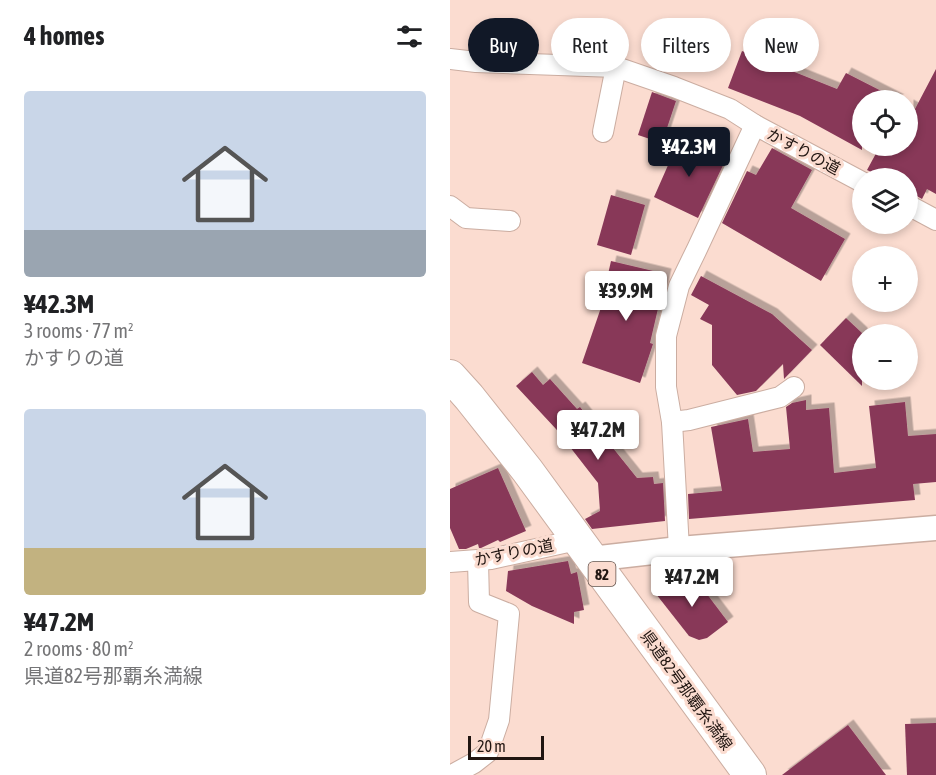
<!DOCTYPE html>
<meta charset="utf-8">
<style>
:root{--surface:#fff;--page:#f2f2f2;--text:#202124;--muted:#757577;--accent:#111827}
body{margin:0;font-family:"Asap Condensed","Noto Sans JP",sans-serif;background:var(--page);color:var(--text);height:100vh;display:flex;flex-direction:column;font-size:22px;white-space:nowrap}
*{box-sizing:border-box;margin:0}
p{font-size:20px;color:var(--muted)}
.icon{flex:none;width:33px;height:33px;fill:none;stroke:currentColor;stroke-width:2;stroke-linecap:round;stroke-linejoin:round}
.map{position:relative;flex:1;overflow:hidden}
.side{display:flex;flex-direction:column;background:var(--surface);width:450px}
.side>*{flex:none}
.top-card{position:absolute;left:18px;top:18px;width:378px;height:54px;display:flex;gap:12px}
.tools{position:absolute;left:402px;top:90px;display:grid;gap:12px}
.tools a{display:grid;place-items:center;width:66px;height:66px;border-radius:50%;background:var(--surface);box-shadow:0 3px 9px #0003;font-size:30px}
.scale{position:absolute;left:18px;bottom:15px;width:76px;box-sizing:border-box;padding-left:6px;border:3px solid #201511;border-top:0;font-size:16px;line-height:21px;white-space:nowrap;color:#201511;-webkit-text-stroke:4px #fbdcd0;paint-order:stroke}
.price{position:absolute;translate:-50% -51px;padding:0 14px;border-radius:6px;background:#fff;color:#222;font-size:20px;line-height:39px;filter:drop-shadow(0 2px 3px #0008)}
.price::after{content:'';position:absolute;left:50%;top:36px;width:18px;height:14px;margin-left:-9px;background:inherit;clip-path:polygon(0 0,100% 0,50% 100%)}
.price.selected{background:var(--accent);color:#fff}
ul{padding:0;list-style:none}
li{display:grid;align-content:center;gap:12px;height:318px;padding:0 24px}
li span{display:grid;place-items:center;height:186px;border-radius:6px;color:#555}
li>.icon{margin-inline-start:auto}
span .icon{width:108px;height:108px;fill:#fffc;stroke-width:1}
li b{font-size:26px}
h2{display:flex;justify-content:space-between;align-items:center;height:72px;padding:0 24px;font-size:26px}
.tag{padding:0 21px;border-radius:27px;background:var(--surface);box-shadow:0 3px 9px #0003;font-size:21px;line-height:54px}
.tag.selected{background:var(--accent);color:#fff}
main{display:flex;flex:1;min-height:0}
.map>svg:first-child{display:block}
.building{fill:#883859;filter:url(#shadow)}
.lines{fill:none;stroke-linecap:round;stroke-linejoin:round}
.minor-casing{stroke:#cbada1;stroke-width:22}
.tertiary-casing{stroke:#cbada1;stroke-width:27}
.primary-casing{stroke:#cbada1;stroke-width:34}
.minor{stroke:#fff;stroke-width:20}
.tertiary{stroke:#fff;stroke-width:24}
.primary{stroke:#fff;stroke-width:32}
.labels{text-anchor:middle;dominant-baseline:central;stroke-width:6;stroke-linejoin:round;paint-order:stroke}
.shield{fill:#fbdcd0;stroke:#62514a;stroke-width:1.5}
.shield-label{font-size:15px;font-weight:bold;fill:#201511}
.street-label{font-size:16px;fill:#201511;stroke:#fbdcd0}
</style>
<main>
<section class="side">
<h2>4 homes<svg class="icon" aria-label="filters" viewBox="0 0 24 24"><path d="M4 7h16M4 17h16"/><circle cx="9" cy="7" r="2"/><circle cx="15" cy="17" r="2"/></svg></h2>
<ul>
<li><span style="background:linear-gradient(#c9d6e8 75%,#9aa5b1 0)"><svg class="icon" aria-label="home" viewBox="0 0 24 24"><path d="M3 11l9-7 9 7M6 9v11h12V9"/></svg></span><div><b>¥42.3M</b><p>3 rooms · 77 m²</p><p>かすりの道</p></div></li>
<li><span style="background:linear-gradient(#c9d6e8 75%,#c2b280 0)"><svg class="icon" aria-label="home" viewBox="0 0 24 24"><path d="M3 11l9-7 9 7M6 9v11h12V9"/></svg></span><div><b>¥47.2M</b><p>2 rooms · 80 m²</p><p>県道82号那覇糸満線</p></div></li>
</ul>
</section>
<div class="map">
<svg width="486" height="775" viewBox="0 0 486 775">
<defs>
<filter id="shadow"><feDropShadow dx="5.5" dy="-5.5" stdDeviation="0" flood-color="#0004"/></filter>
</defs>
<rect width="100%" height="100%" fill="#fbdcd0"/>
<!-- building -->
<g class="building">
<path d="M292 51 387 89 396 73 449 100H412V150L350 116 278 88Z"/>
<path d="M486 69V194L477 189 472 199 458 191V178H434L417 170 430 146H458V105L465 109Z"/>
<path d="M202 92 226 101 212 143 188 135Z"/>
<path d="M227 138 275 161 248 218 204 197 219 163 216 162Z"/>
<path d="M322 148 362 170 341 208 395 239 371 281 272 223 297 171 306 175Z"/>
<path d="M161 195 195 205 181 255 147 245Z"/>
<path d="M161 261 216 274 200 343 203 344 190 383 132 363 156 293 154 292Z"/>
<path d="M251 276 322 314 362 350 334 379 333 364 306 391 287 395 262 365V325L250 319 259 305 241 295Z"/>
<path d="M396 318 412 333V386L370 345Z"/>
<path d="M82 372 93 385 100 379 127 409 130 407 187 478 203 477 204 484 213 483 215 521 142 529 135 519 150 511 148 483 106 429 66 386Z"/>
<path d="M356 400V410L379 408 384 473 426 468 419 406 455 402 458 436 486 434V482L463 484 465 500 239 519 238 494 272 491 261 427 298 419 303 452 340 449 336 407 342 403Z"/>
<path d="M48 468 76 531 50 542 48 540 31 548H29L28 544 16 549H9L0 528V489Z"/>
<path d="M118 561 121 574 127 572 134 610 124 612V624L82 606 56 591 58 571Z"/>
<path d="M244 577 278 622 257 638 249 640 239 636 206 594 221 583Z"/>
<path d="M486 723V775H457L455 724Z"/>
<path d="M398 725 436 775H332Z"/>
</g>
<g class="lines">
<!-- minor casing -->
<g class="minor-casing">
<g id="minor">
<path d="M0 59 26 62 166 67 224 87 280 109 305 125 412 182"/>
<path d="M153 132 166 67"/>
<path d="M458 205 486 220"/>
<path d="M0 206 16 218 60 221"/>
<path d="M222 422 239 420 330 397 344 387"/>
<path d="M229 549 222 422 216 387V336L229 286 247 249 305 125"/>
<path d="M0 562 41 559 127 540"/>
<path d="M2 775 24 763 38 752 49 720 59 614 29 602 28 561"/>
</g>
</g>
<!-- tertiary casing -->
<g class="tertiary-casing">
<path id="tertiary" d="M141 559 229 549 486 528"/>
</g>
<!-- primary casing -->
<g class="primary-casing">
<path id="primary" d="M0 376 19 397 77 470 300 775"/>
</g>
<!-- minor -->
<use href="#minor" class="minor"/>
<!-- tertiary -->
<use href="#tertiary" class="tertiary"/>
<!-- primary -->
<use href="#primary" class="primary"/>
</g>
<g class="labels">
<!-- shield labels -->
<rect class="shield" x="138.5" y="562" width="27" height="24" rx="4.5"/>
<g class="shield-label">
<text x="152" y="574">82</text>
</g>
<!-- street labels -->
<g class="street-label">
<text transform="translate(354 151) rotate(28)">かすりの道</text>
<text transform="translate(64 552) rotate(-11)">かすりの道</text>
<text transform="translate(237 690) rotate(54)">県道82号那覇糸満線</text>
</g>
</g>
</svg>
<div class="tools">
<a><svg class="icon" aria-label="locate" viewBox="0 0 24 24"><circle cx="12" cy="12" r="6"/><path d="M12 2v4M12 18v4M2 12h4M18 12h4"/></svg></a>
<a><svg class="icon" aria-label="layers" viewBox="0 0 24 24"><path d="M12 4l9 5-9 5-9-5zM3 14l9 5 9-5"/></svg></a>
<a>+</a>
<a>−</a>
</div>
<div class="scale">20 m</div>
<b class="price selected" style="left:239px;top:178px">¥42.3M</b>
<b class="price" style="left:176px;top:322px">¥39.9M</b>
<b class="price" style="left:148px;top:461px">¥47.2M</b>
<b class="price" style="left:242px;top:608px">¥47.2M</b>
<div class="top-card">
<a class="tag selected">Buy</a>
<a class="tag">Rent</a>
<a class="tag">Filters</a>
<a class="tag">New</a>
</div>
</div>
</main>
